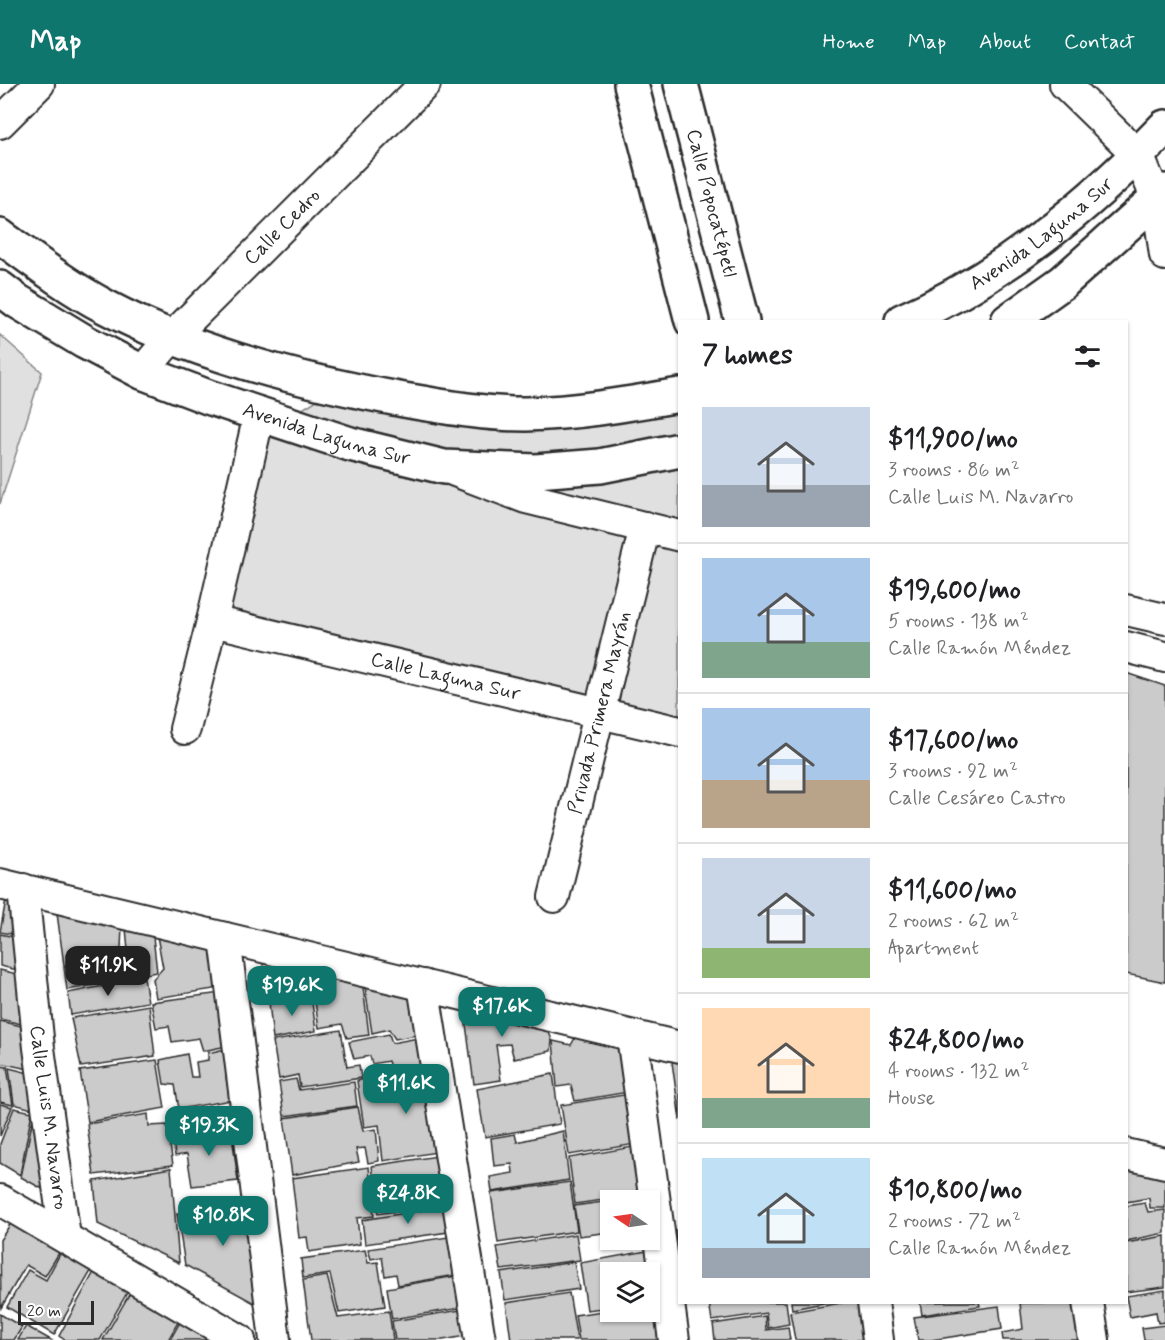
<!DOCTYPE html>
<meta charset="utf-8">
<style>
:root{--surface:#fff;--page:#f6f6f6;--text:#202124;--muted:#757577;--line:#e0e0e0;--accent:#0f766e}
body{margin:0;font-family:Mynerve,sans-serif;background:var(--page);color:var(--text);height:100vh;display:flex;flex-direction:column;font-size:22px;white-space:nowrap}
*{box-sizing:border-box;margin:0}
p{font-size:20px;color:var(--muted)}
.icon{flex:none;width:33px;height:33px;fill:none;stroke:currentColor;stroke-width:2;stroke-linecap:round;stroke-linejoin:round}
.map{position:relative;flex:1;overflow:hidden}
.details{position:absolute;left:678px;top:236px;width:450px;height:984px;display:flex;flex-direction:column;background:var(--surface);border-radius:0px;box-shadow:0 2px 4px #0004}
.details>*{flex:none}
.needle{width:39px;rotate:283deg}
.tools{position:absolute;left:600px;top:1106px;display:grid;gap:12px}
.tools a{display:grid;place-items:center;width:60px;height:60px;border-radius:0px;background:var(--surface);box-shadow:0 2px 4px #0004;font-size:30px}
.scale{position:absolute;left:18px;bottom:15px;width:76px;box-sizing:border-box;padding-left:6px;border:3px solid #2b2b2b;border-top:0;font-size:16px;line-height:21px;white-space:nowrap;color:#2b2b2b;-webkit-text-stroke:4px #fff;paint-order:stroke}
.price{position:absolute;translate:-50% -51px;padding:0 14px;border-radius:12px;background:var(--accent);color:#fff;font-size:20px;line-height:39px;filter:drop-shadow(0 2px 3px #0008)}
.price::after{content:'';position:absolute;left:50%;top:36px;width:18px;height:14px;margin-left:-9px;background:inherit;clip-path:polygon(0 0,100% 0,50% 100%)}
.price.active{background:#222;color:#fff}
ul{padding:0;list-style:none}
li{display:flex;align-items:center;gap:18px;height:150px;padding:0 24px}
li+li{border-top:2px solid var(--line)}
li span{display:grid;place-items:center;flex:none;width:168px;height:120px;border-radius:0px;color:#555}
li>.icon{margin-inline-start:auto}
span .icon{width:72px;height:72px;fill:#fffc;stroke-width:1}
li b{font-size:26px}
h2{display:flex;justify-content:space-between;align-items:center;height:72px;padding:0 24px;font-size:26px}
header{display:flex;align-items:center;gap:36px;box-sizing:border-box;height:84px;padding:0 30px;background:var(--accent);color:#fff}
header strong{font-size:28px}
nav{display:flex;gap:33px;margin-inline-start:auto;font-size:21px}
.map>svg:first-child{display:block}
.green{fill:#e0e0e0;stroke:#868686;stroke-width:1.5}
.building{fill:#cbcbcb;stroke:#2b2b2b;stroke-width:1.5}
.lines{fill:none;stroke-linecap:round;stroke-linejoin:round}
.minor-casing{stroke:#2b2b2b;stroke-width:34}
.tertiary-casing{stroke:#2b2b2b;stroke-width:38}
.minor{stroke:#fff;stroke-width:30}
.tertiary{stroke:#fff;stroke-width:33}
.labels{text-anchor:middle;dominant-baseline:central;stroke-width:4.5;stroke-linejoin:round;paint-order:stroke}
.street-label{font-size:20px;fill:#2b2b2b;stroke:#fff}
</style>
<header>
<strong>Map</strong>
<nav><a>Home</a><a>Map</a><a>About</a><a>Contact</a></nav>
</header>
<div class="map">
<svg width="1165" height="1256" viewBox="0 0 1165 1256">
<rect width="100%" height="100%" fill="#fff"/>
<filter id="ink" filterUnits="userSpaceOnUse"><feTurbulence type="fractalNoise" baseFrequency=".0167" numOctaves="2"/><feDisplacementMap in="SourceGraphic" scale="12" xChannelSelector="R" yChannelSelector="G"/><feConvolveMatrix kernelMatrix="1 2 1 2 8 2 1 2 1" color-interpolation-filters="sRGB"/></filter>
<g filter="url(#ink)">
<!-- green -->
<g class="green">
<path d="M0 251 42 288 0 420Z"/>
<path d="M325 311 679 326V638L227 529 270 345Z"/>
</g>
<!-- building -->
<g class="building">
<path d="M1126 589 1165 602V898L1126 890Z"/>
<path d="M8 805 27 853 0 848Z"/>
<path d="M56 822 122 841 121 865 104 868V874L90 876V886L83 887 81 877 64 881Z"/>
<path d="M126 844 153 853 157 888 106 897 107 874 128 866Z"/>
<path d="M0 850 28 856 30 889 0 882Z"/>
<path d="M157 852 215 865 227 903 156 914 153 895 163 884Z"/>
<path d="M262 874 305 883 307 910 268 916Z"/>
<path d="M98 879 102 900 67 906 64 883 78 881 81 891 91 890 93 880Z"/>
<path d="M310 884 362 895 369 951 347 954 342 940 319 944Z"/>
<path d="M0 886 30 893 34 943 0 935Z"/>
<path d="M144 894 148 918 71 931 68 909Z"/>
<path d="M364 896 422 911 429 949 395 955 389 945 372 949Z"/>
<path d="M229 908 236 960 203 967 199 954 172 958 169 942 156 944 151 918Z"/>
<path d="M311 912 316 947 273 955 269 918Z"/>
<path d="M463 918 543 933 552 956 551 967 514 975 510 960 496 961 501 996 474 1000Z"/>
<path d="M149 921 155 972 81 983 71 934Z"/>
<path d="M0 937 34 945 38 987 0 979Z"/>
<path d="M341 946 347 983 359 981 361 994 300 1003 298 991 279 995 273 957Z"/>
<path d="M579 947 632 957 640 1006 575 1017 571 1001 557 1003 553 957 571 961Z"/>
<path d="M389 950 392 959 429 952 435 983 392 990 388 977 372 980 370 972 354 975 349 958Z"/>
<path d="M229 964 232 989 226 991 227 1001 242 999 244 1014 179 1025 175 1001 164 1000 160 976 187 970 191 993H198L196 978 208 976V969Z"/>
<path d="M671 971 680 973V1036Z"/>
<path d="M157 976 165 1024 88 1038 80 987Z"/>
<path d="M0 982 7 983 13 1021 0 1018Z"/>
<path d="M9 984 37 991 43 1028 14 1020Z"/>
<path d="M436 988 449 1066 383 1077 379 1041 364 1043 357 997 368 994 371 1001 387 999 389 1004 396 1003V993Z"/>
<path d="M553 990 560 1040 485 1053 477 1005Z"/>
<path d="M296 995 299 1006 354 998 357 1022 284 1032 279 998Z"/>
<path d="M636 1009 642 1059 569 1071 561 1021Z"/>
<path d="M0 1020 12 1023 0 1052Z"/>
<path d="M358 1023 363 1047 376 1045 379 1077 368 1079 365 1064 356 1065 359 1078 292 1091 284 1034Z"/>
<path d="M14 1024 32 1028 20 1091 0 1079V1060Z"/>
<path d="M34 1029 57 1113 21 1093Z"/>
<path d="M148 1030 149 1042 167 1041 173 1081 94 1091 87 1040Z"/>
<path d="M231 1044 238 1097 192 1102 187 1070 175 1072 173 1054Z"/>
<path d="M563 1047 569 1096 492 1108 490 1093 513 1089 512 1080 494 1082 491 1054 515 1050 517 1058Z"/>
<path d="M644 1061 651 1109 575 1120 569 1074Z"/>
<path d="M444 1071 451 1119 378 1130 372 1082Z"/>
<path d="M1126 1072 1165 1082V1124H1150L1149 1114 1126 1118Z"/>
<path d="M369 1083 374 1132 357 1134 360 1160 309 1168 307 1153 299 1154 292 1094Z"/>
<path d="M171 1084 179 1179 98 1140 94 1097Z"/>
<path d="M570 1098 577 1147 498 1159 491 1109Z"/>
<path d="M610 1117V1148L579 1152 574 1122Z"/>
<path d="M1145 1119 1148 1128 1165 1126V1149L1126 1157V1122Z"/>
<path d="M257 1120 256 1220 185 1181 177 1130Z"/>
<path d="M450 1122 455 1147 365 1160 362 1136Z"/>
<path d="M13 1136 62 1164 45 1192 26 1181 1 1224 0 1156Z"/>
<path d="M576 1150 580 1176 501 1186 497 1163Z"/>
<path d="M455 1152 462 1190 398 1201 396 1190 385 1192 382 1173 371 1175 368 1165Z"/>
<path d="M1165 1152V1203L1126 1208V1159Z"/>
<path d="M66 1159 98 1175 54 1251 7 1223 28 1186 46 1196Z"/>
<path d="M658 1165 662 1194 650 1197V1188H610V1223L587 1226 580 1179Z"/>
<path d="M365 1166 368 1179 378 1178 385 1222 339 1229 330 1190 303 1194 301 1175Z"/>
<path d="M574 1178 579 1205 505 1216 501 1189Z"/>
<path d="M99 1179 132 1200 100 1256H65L59 1252Z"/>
<path d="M462 1191 467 1223 392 1235 387 1204Z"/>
<path d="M327 1192 338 1234 389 1227 393 1256H311L303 1196Z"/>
<path d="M134 1202 183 1229 168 1256H103Z"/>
<path d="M1165 1206V1238L1158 1239 1156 1228 1130 1233 1126 1212Z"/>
<path d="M569 1209 577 1256H511L506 1219Z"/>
<path d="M668 1218 673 1256H579L575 1231 610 1226 650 1227V1220Z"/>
<path d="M709 1218H786L789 1240 768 1244 766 1229 712 1237Z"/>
<path d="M791 1218H829L792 1225Z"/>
<path d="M846 1218H867L872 1256H795L790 1228Z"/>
<path d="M920 1218H979L980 1222 922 1231Z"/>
<path d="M1084 1218 1090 1256H1003L1002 1249 1023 1245 1020 1219Z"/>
<path d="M999 1222 1002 1245 931 1256H918L914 1233Z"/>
<path d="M467 1225 471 1251 443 1256H395L392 1237Z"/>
<path d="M0 1230 22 1243 14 1256H0Z"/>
<path d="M184 1231 209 1248 205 1256H170Z"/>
<path d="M765 1232 766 1246 788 1243 790 1256H715L713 1240Z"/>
<path d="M1165 1241V1256H1144L1142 1244Z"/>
<path d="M26 1242 51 1256H18Z"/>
</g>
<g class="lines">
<!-- minor casing -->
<g class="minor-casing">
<g id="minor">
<path d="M1065 0 1138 71 1157 115 1165 171"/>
<path d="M0 39 39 0"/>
<path id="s1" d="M142 288 171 254 425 0"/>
<path d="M455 387 526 414 680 452"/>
<path d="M1126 526 1165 535"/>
<path id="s2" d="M212 537 680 648"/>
<path d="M1126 563 1165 573"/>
<path d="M185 645 212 537 259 331"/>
<path d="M0 800 680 963"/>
<path id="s3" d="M23 805 39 964 65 1153"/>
<path id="s4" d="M554 813 645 443"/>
<path d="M225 854 275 1256"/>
<path d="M423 901 480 1256"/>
<path d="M632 952 674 1256"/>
<path d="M1126 1070 1165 1079"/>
<path d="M0 1116 240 1256"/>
<path d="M873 1218 878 1256"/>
<path d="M1088 1218 1094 1256"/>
</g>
</g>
<!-- tertiary casing -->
<g class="tertiary-casing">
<g id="tertiary">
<path d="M631 0 692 237"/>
<path id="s5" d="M681 0 742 237"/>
<path d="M0 152C34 177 68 203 106 223 195 270 305 298 404 316 445 323 485 330 526 330 578 329 628 320 680 311"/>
<path id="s6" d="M0 204 17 217 85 258 142 288 208 313 350 360 444 383 536 387 600 382 680 366"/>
<path id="s7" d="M902 237C1003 193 1089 122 1165 43"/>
<path d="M1008 237 1063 198 1165 107"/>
</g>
</g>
<!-- minor -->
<use href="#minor" class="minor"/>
<!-- tertiary -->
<use href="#tertiary" class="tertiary"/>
</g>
</g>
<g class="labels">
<!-- street labels -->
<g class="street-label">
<text stroke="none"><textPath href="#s5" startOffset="123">Calle Popocatépetl</textPath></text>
<text stroke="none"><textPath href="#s1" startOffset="202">Calle Cedro</textPath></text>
<text stroke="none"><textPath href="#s7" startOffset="165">Avenida Laguna Sur</textPath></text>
<text stroke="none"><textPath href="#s6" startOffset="360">Avenida Laguna Sur</textPath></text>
<text stroke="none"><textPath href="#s2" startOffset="240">Calle Laguna Sur</textPath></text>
<text stroke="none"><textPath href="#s4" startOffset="190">Privada Primera Mayrán</textPath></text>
<text stroke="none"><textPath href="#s3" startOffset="230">Calle Luis M. Navarro</textPath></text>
</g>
</g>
</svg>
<div class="tools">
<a><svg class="needle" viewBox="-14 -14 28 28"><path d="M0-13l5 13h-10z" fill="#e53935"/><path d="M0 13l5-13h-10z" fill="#757577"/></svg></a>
<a><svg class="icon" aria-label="layers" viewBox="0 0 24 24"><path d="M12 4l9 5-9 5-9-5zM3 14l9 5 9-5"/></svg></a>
</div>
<div class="scale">20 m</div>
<b class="price active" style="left:108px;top:913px">$11.9K</b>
<b class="price" style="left:292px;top:933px">$19.6K</b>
<b class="price" style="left:502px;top:954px">$17.6K</b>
<b class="price" style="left:406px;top:1031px">$11.6K</b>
<b class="price" style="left:209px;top:1073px">$19.3K</b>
<b class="price" style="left:408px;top:1141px">$24.8K</b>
<b class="price" style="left:223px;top:1163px">$10.8K</b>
<section class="details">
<h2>7 homes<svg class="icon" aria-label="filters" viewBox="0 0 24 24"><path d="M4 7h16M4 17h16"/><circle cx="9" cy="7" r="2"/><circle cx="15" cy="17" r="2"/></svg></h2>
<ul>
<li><span style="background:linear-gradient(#c9d6e8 65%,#9aa5b1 0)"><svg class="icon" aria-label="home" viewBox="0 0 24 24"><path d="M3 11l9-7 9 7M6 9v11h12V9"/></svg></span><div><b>$11,900/mo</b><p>3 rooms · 86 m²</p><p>Calle Luis M. Navarro</p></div></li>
<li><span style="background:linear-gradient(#a9c7e8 70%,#7fa58c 0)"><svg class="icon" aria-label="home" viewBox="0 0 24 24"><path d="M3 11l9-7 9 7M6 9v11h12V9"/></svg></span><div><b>$19,600/mo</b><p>5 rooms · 138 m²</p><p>Calle Ramón Méndez</p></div></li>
<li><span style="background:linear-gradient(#a9c7e8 60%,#b9a48a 0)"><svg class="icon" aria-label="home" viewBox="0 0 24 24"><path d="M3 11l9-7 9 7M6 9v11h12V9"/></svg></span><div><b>$17,600/mo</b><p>3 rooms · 92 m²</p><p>Calle Cesáreo Castro</p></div></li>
<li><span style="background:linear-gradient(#c9d6e8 75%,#8fb573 0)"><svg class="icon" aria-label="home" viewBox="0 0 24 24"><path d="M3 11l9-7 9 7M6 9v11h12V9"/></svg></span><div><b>$11,600/mo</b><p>2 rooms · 62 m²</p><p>Apartment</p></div></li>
<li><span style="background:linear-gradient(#ffd9b3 75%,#7fa58c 0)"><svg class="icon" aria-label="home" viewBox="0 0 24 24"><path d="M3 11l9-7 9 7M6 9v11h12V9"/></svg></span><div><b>$24,800/mo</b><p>4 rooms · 132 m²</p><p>House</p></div></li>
<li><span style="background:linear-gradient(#bfe0f5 75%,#9aa5b1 0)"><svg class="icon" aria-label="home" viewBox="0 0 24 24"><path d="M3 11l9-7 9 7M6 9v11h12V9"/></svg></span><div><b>$10,800/mo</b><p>2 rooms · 72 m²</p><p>Calle Ramón Méndez</p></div></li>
</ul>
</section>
</div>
